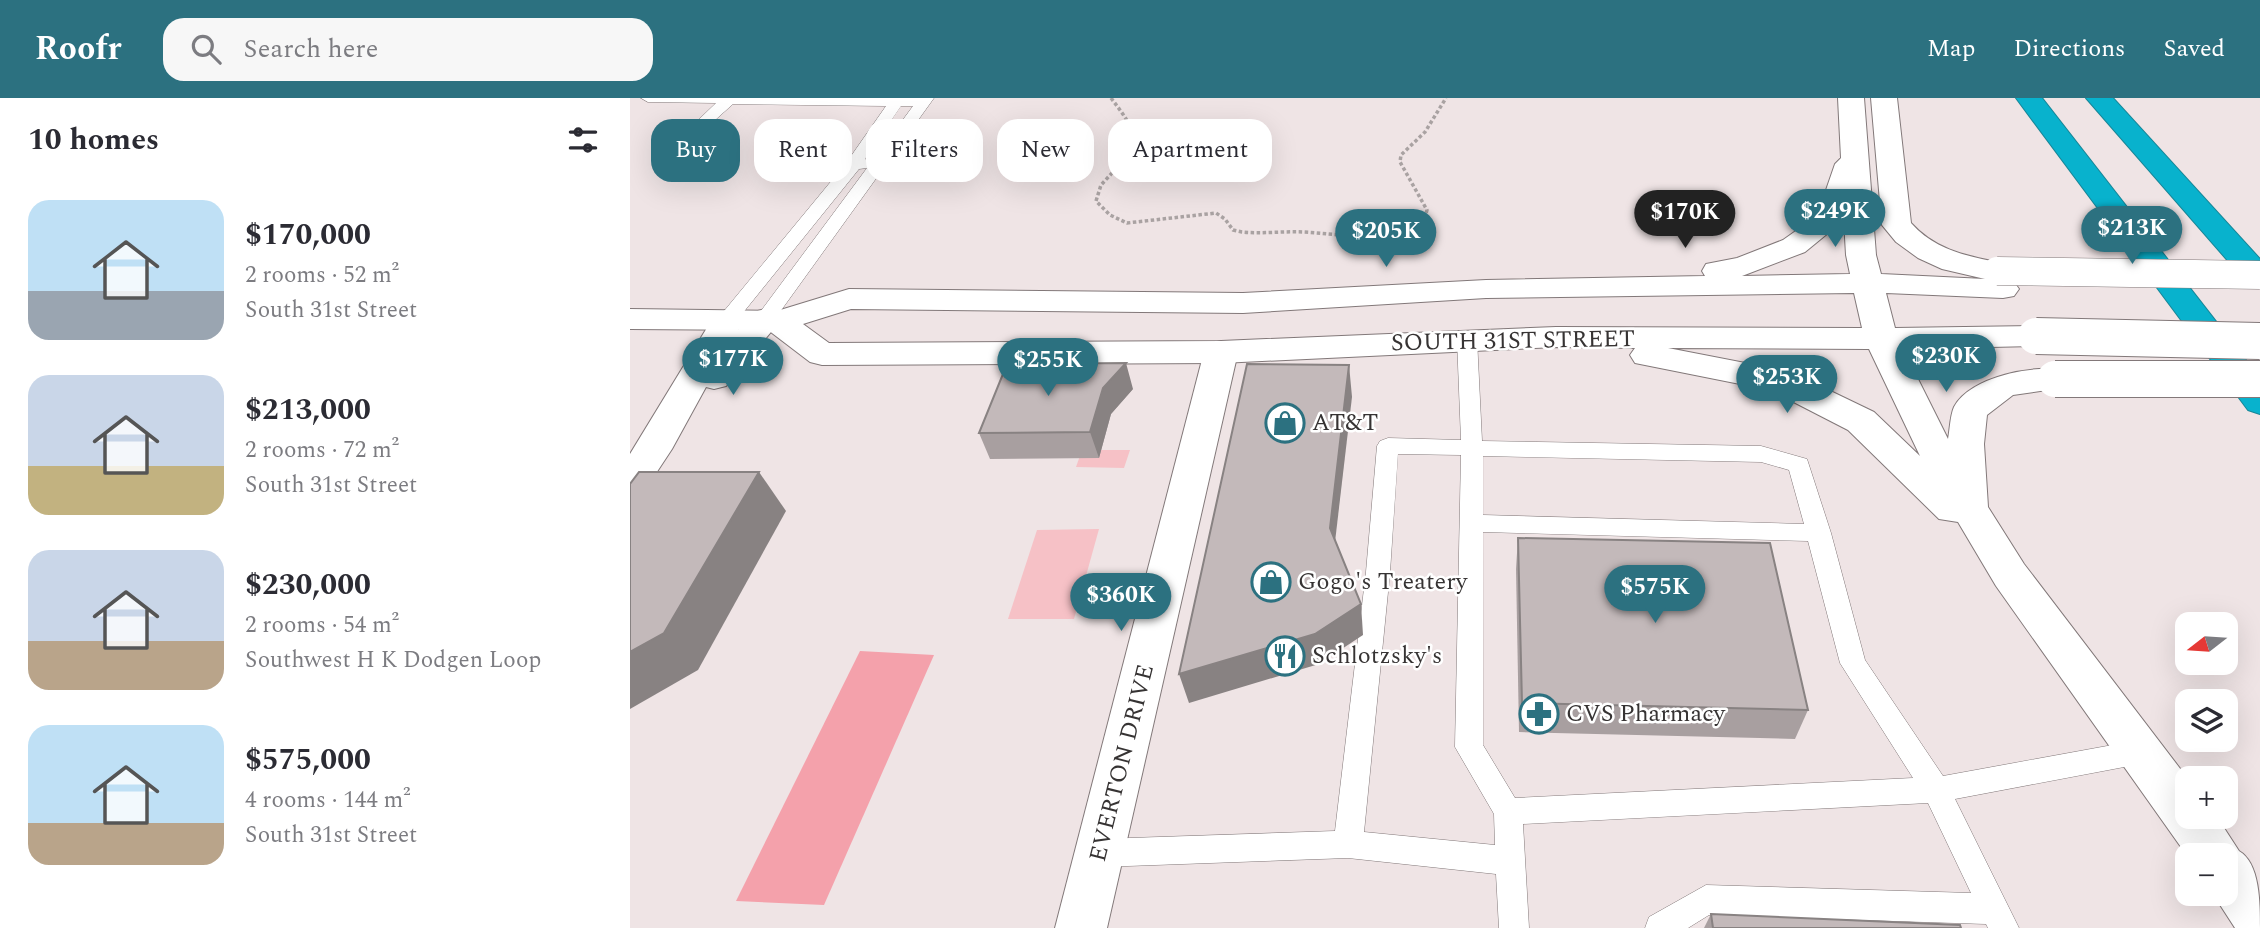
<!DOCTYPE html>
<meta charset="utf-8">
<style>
:root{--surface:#fff;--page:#f7f7f7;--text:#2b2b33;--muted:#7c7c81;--accent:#2c7180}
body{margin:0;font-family:Spectral,serif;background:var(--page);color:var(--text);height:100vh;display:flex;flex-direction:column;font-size:26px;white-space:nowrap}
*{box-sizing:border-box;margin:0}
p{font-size:23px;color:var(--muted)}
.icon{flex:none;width:38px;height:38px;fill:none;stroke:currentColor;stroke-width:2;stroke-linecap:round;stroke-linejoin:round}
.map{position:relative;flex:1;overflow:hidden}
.side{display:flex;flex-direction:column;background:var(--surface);width:630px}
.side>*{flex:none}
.banner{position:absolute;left:21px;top:21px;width:665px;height:63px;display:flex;gap:14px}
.needle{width:46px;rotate:253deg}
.fabs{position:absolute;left:1545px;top:514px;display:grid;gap:14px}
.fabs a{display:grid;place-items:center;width:63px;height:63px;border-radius:14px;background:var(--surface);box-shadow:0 7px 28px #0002;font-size:35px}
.price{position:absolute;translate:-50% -60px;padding:0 16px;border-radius:24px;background:var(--accent);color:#fff;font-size:23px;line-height:46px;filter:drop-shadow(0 2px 4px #0008)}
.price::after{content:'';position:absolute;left:50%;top:42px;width:21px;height:16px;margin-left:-10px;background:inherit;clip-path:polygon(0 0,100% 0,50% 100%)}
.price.selected{background:#222;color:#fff}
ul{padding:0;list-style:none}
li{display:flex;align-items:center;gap:21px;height:175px;padding:0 28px}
li span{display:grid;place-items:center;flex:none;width:196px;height:140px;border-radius:21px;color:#555}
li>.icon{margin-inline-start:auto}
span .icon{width:84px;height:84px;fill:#fffc;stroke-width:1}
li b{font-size:30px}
h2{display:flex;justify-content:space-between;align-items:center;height:84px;padding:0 28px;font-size:30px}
.tag{padding:0 24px;border-radius:21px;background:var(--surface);box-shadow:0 7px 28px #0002;font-size:24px;line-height:63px}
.tag.selected{background:var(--accent);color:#fff}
header{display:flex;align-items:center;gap:42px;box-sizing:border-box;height:98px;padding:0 35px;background:var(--accent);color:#fff}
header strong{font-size:33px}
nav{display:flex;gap:38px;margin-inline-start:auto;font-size:24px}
.search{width:490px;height:63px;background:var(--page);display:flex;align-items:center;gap:18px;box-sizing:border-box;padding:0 24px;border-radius:21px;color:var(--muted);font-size:26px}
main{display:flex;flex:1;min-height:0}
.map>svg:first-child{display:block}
.green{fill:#f4a1ab}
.water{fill:#f6c1c6}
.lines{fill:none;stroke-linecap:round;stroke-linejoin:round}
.service-casing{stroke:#827879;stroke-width:1}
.minor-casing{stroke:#827879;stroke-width:2}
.secondary-casing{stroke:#827879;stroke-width:2}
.motorway-casing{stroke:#188697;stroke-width:2}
.path{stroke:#a9a2a2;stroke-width:3.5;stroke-dasharray:3.5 2.5;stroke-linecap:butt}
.service{fill:#fff;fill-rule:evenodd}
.minor{fill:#fff;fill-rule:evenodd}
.secondary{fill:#fff;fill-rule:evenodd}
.motorway{fill:#08b2cd;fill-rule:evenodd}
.secondary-bridge-far1-casing{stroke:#827879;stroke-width:29;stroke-linecap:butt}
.secondary-bridge-casing{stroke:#827879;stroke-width:38;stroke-linecap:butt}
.secondary-bridge-far1{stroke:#fff;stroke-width:28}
.secondary-bridge{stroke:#fff;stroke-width:36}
.wall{fill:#a89fa0}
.shaded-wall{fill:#888282}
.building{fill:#c3b9ba;stroke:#888282;stroke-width:2}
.labels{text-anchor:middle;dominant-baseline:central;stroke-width:5;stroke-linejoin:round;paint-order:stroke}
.street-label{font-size:24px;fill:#363333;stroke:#fff}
.poi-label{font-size:24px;fill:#363333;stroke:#fff;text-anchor:start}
</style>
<header>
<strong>Roofr</strong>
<div class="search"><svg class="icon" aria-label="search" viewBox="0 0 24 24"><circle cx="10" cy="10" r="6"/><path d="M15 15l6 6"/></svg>Search here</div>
<nav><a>Map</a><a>Directions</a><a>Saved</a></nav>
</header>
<main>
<section class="side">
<h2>10 homes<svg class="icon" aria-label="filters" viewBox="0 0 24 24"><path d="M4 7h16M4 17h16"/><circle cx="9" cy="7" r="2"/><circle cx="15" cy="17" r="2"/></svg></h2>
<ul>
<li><span style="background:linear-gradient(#bfe0f5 65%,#9aa5b1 0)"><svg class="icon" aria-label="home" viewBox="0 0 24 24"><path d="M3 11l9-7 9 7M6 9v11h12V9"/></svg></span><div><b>$170,000</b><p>2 rooms · 52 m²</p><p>South 31st Street</p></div></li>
<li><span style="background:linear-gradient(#c9d6e8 65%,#c2b280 0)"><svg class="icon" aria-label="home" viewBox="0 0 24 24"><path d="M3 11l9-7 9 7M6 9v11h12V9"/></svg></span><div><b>$213,000</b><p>2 rooms · 72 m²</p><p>South 31st Street</p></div></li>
<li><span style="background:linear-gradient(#c9d6e8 65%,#b9a48a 0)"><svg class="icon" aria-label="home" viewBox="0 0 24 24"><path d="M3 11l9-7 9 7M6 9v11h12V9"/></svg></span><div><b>$230,000</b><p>2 rooms · 54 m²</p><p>Southwest H K Dodgen Loop</p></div></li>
<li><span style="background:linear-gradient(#bfe0f5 70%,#b9a48a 0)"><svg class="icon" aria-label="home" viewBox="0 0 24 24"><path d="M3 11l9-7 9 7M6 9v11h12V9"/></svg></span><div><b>$575,000</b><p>4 rooms · 144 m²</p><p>South 31st Street</p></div></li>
</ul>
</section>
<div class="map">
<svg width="1630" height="830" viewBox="0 0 1630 830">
<rect width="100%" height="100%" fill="#efe4e5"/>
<!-- green -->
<path class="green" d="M230 553 304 557 194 807 106 803Z"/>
<!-- water -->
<g class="water">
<path d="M452 352H500L494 370 446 369Z"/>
<path d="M469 431 444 521H378L407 432Z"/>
</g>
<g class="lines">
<!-- service casing -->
<g class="service-casing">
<g id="service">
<path d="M11 0H304L142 225 135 227 125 221 237 70 229 71 104 226H90L87 222 90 218 212 70H164L156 65 158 62 219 61 256 8 103 6 74 32 69 34 61 29 86 5 18 4ZM271 8H283L242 64 235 61Z"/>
<path d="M837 235 844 237 847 241 852 343 1131 348 1177 361 1201 435 1235 562 1313 678 1510 642 1520 645 1524 654 1520 663 1510 666 1325 701 1389 830H1358L1356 826 1079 817 1058 830H1015L1019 819 1076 787 1341 795 1298 705 893 726 899 830H869L866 776 718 760 470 769 460 765 455 755 460 745 470 741 705 733 736 474 747 348 750 343 758 340 831 342 827 241 830 237ZM768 356 831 357 825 649 864 716 865 747 734 734 760 474ZM853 358 1131 364 1159 372 1174 426 853 417ZM853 434 1178 443 1210 565 1283 680 885 700 853 647Z"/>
</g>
</g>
<!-- minor casing -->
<g class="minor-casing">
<g id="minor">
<path d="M135 211 146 214 151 221 146 228 96 288 84 291 76 289 42 351 13 395 0 399V356L86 215 97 212 108 215 113 222 108 232 124 214Z"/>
<path d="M591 243 603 246 608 254 477 830H425L574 254 579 246Z"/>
</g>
</g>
<!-- secondary casing -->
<g class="secondary-casing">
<path id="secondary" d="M1208 0H1234L1246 157 1251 176 1355 181 1312 171 1288 160 1266 144 1252 127 1241 0H1267L1281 125C1307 154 1339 158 1375 166L1379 173 1375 180 1368 181 1384 184 1389 191 1384 198 1373 200 1256 195 1265 230 1406 228 1418 231 1422 238 1418 245 1406 248 1273 251 1318 341C1320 331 1320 318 1324 309 1339 279 1407 265 1437 273L1442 281 1437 289 1383 297 1357 317 1354 346 1358 409 1394 466 1558 681V719H1587L1609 753C1630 765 1630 805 1630 830H1605L1583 796H1596V758L1558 759 1366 488 1328 424 1309 421 1218 332 1140 292 1005 265 1000 257 1005 250 926 249 591 265 192 267 180 264 138 232 0 231V211L147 213 219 191 613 195 856 182 1075 178 1072 173 1076 166 1107 160 1153 142 1187 118 1205 66 1211 60ZM1214 122 1216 157 1220 176 1112 178 1175 154ZM1224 195 1232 230 926 229 591 243 199 245 173 226 221 211 613 215 856 200ZM1038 250 1239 251 1290 358 1244 314 1161 274Z"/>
</g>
<!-- motorway casing -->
<g class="motorway-casing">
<g id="motorway">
<path d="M1386 0H1412L1630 280V316L1618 312Z"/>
<path d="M1456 0H1483L1630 161V189L1619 187Z"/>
</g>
</g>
<!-- path -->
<path class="path" d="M481 0C493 16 505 30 505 50L471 87 466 103 480 117 497 125 586 115 595 121 603 132 612 134C632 136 653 133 673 134 715 136 753 146 793 126L797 112 770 64 771 57 795 34 816 0"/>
<!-- service -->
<use href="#service" class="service"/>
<!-- minor -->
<use href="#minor" class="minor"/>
<!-- secondary -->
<use href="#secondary" class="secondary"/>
<!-- motorway -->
<use href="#motorway" class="motorway"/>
<!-- secondary-bridge-far1 casing -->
<g class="secondary-bridge-far1-casing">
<path id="secondary-bridge-far1" d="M1367 173 1630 177"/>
</g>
<!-- secondary-bridge casing -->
<g class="secondary-bridge-casing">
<g id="secondary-bridge">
<path d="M1406 238 1630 243"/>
<path d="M1425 281H1630"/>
</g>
</g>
<!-- secondary-bridge-far1 -->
<use href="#secondary-bridge-far1" class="secondary-bridge-far1"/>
<!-- secondary-bridge -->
<use href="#secondary-bridge" class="secondary-bridge"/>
</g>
<!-- wall -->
<g class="wall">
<path d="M503 291 481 316 469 360 360 361 349 335Z"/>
<path d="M888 440 1178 612 1165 641 889 634 886 471Z"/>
<path d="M1081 816 1331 830H1074Z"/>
</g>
<!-- shaded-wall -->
<g class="shaded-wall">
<path d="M496 265 503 291 481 316 469 360 460 334 473 290Z"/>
<path d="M719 267 722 299 703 461 700 430Z"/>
<path d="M129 374 156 413 68 572 0 611V554Z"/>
<path d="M731 506 733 537 689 566 559 605 549 576Z"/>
</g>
<!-- building -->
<g class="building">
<path d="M496 265 473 290 460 334 349 335 377 266Z"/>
<path d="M617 266 719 267 700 430 731 506 685 536 549 576Z"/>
<path d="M9 374H129L34 535 0 554V386Z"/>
<path d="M888 440 1140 445 1178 612 892 605Z"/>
<path d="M1081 816 1330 827 1331 830H1083Z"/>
</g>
<!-- icons -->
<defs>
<g id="shop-ring" transform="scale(2.0125)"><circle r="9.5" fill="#fff" stroke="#2c7180" stroke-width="1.5"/><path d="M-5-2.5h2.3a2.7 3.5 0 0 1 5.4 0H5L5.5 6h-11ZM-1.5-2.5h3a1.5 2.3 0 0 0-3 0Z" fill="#2c7180"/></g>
<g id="restaurant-ring" transform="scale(2.0125)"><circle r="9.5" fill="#fff" stroke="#2c7180" stroke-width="1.5"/><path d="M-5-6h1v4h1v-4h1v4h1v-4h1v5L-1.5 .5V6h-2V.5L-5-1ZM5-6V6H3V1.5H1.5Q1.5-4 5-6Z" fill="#2c7180"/></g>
<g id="pharmacy-ring" transform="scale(2.0125)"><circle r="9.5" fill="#fff" stroke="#2c7180" stroke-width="1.5"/><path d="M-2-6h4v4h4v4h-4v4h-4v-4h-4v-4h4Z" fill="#2c7180"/></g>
</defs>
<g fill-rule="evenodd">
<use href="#shop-ring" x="655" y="325"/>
<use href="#shop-ring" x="641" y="484"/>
<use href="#restaurant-ring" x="655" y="558"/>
<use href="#pharmacy-ring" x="909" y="616"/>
</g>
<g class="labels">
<!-- street labels -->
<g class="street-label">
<text transform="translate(883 243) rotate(-1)">SOUTH 31ST STREET</text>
<text transform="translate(492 665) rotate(-76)">EVERTON DRIVE</text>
</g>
<!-- poi labels -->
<g class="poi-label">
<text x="682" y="325">AT&amp;T</text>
<text x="668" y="484">Gogo's Treatery</text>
<text x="682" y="558">Schlotzsky's</text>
<text x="936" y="616">CVS Pharmacy</text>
</g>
</g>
</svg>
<div class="fabs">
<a><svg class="needle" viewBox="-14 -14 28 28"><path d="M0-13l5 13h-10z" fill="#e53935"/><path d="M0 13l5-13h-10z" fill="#7c7c81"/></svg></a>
<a><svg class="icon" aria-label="layers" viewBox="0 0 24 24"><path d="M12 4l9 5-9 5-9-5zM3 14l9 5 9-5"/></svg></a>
<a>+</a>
<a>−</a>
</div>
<b class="price" style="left:1205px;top:151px">$249K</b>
<b class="price selected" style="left:1055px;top:152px">$170K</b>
<b class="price" style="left:1502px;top:168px">$213K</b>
<b class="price" style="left:756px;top:171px">$205K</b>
<b class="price" style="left:1316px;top:296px">$230K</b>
<b class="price" style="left:103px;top:299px">$177K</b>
<b class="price" style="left:418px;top:300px">$255K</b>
<b class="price" style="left:1157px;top:317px">$253K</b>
<b class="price" style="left:1025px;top:527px">$575K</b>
<b class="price" style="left:491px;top:535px">$360K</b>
<div class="banner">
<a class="tag selected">Buy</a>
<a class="tag">Rent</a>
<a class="tag">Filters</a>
<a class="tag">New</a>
<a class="tag">Apartment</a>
</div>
</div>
</main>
